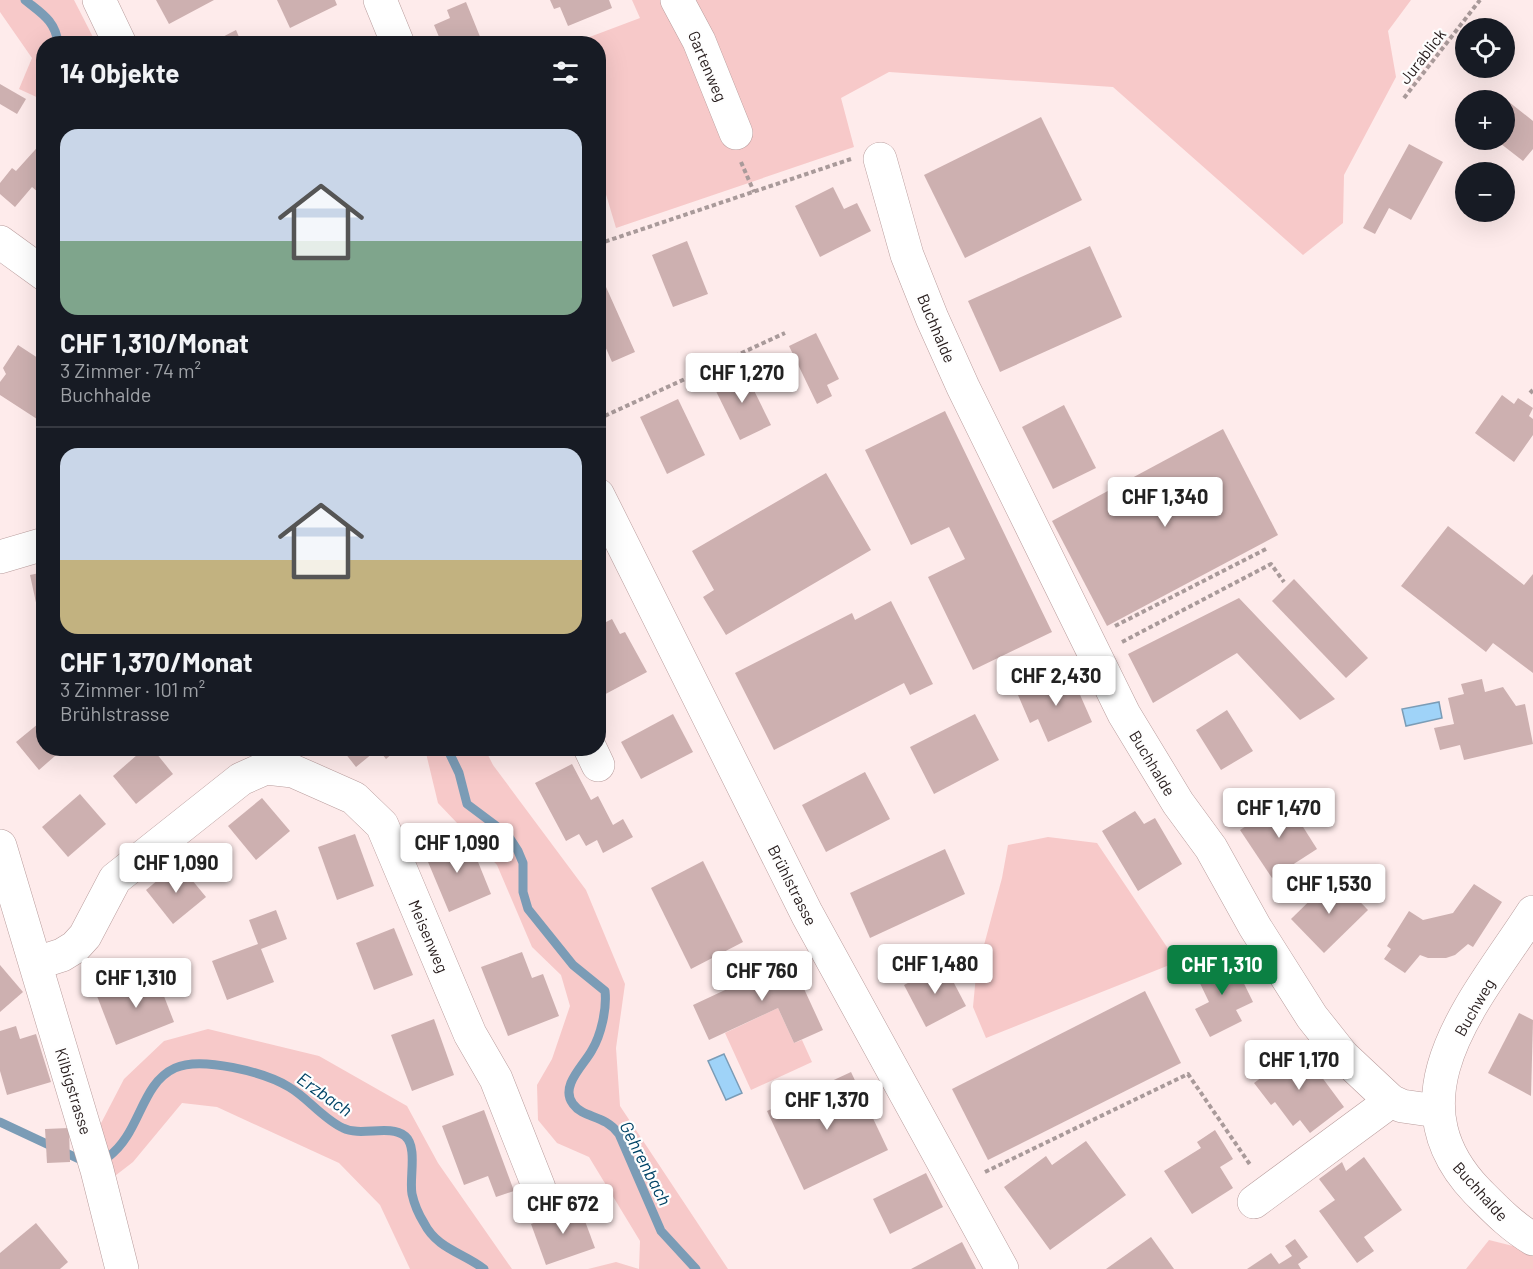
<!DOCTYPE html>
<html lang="de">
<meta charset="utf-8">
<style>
:root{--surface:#171b24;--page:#20242c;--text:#f1f3f6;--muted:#9ea1a6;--line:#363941;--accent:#0b8043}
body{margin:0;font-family:Barlow,sans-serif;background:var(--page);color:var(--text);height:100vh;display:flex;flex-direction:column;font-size:22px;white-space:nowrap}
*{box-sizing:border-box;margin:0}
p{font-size:20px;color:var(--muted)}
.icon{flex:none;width:33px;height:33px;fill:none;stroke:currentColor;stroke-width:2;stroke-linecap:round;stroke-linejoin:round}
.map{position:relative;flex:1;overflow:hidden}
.sheet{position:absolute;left:36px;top:36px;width:570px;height:720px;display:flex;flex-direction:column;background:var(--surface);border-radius:24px;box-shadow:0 6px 24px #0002}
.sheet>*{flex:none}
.buttons{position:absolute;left:1455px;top:18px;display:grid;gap:12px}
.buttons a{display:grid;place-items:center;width:60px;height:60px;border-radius:50%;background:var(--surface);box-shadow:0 6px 24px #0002;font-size:30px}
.price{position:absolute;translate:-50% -51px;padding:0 14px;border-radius:6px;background:#fff;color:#222;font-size:20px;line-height:39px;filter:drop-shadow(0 2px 3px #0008)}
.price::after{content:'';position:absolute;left:50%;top:36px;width:18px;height:14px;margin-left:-9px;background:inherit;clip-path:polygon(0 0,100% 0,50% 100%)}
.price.current{background:var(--accent);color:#fff}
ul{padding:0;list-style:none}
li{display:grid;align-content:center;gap:12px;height:318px;padding:0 24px}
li+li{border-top:2px solid var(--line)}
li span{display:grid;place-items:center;height:186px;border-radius:18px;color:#555}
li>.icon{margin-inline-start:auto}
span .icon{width:108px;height:108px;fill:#fffc;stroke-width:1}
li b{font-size:26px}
h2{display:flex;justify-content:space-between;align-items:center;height:72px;padding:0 24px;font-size:26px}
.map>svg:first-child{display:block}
.green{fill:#f7c9c9}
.water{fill:#9fd3f8;stroke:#7b9cb6;stroke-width:1.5}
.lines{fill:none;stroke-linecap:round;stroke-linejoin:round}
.stream{stroke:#7b9cb6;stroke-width:9}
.building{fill:#cdb0b0}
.minor-casing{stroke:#b99d9d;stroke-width:34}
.path{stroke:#a99a9a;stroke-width:4;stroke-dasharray:4.5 3;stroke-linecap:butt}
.minor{stroke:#fff;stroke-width:33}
.labels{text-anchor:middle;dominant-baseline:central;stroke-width:4.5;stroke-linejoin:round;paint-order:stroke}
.street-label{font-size:16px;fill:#271d1d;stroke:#fefefe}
.water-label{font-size:18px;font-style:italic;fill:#004366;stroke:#fefefe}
</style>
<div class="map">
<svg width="1533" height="1269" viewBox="0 0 1533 1269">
<rect width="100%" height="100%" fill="#feebeb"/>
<!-- green -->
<g class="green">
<path d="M0 0H74L96 43 44 44 43 100 19 89 32 58 0 12Z"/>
<path d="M632 0H1411L1388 31 1396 77 1344 175 1343 223 1303 255 1113 87 889 72 841 98 854 147 616 228 599 171 598 44H571L640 18Z"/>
<path d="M425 749H485L493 765 586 890 625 984 616 1048 620 1106 728 1269H588L616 1262 639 1269 640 1241 589 1157 557 1143 538 1120 537 1085 552 1059 570 1006 561 975 532 947 497 865 438 803Z"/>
<path d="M1048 837 1097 843 1177 962 986 1038 973 1007 976 975 1002 878 1008 845Z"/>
<path d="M778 1008 794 1043 802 1040 812 1062 751 1090 725 1033Z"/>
<path d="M208 1029 319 1056 407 1106 438 1163 512 1269H410L380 1205 339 1163 217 1107 182 1103 133 1162 111 1179 97 1131 124 1079 164 1041Z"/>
<path d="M1489 1240 1533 1251V1269H1466Z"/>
</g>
<!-- water -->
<g class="water">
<path d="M1439 702 1442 718 1406 726 1402 709Z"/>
<path d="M724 1054 742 1093 726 1100 708 1061Z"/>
</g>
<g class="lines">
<!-- stream -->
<g class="stream">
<path d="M25 0C41 13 56 21 58 44"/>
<path d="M447 748 459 773 467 804 507 834 518 851 523 863V892L528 909 573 965 605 991C607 1009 601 1035 592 1050 585 1064 559 1086 573 1104 584 1119 604 1114 619 1134L661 1231 696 1269"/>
<path d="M0 1122 79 1159"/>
<path d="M108 1157C141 1133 140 1084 175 1068 201 1056 264 1072 289 1087 308 1098 323 1119 343 1128 361 1137 389 1124 405 1136 418 1147 409 1178 412 1194 414 1203 419 1215 424 1223 437 1249 464 1253 484 1269"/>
</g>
</g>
<!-- building -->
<g class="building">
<path d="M156 0H214L169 24Z"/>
<path d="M277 0H335L337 5 290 28Z"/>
<path d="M550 0H609L612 8 568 26 560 7 554 9Z"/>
<path d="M466 2 483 44H442L434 25 450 18 447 10Z"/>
<path d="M236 30 242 44H209Z"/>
<path d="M0 84 26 99 17 114 0 104Z"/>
<path d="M1499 94 1533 121V149L1523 161 1496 140H1504V100H1494Z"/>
<path d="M1041 117 1082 200 965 258 924 175Z"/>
<path d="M44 140V197L32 187 15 207 0 194V183L12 168 16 171Z"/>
<path d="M1409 144 1443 162 1411 220 1389 208 1375 234 1363 228Z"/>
<path d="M833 187 844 209 857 203 871 231 820 257 795 206Z"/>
<path d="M687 241 708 294 673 307 652 255Z"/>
<path d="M1090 246 1122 317 1000 372 968 301Z"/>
<path d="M598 269 635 352 612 362 601 337 598 338Z"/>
<path d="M816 333 839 379 827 385 832 396 817 404 789 346Z"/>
<path d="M18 345 44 362V391L41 395 44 397V409L37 419 0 395V382L6 374 3 368Z"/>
<path d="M743 368 771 425 740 440 712 383Z"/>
<path d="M1502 395 1514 404 1518 398 1533 408 1529 416 1533 419V435L1514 462 1475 433Z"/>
<path d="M678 399 705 455 667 474 640 417Z"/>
<path d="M1064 405 1096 468 1053 489 1022 427Z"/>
<path d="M945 411 1052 632 973 670 928 577 965 559 949 527 911 545 865 450Z"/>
<path d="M1223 429 1278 535 1107 626 1052 521Z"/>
<path d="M826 473 871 550 726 635 703 597 714 590 692 551Z"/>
<path d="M1448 526 1524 585 1533 574V673L1493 643 1486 652 1401 586Z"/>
<path d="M44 572V620L40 621 30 575Z"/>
<path d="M1294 579 1368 658 1346 678 1272 601Z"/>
<path d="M1239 598 1335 699 1300 720 1237 653 1153 703 1128 654Z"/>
<path d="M891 601 933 684 910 695 904 683 774 750 735 673 852 613 855 620Z"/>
<path d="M612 619 620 634 625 632 647 672 598 698V626Z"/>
<path d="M1070 672 1092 722 1048 742 1038 719 1030 723 1018 695Z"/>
<path d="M1482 679 1485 692 1503 687 1516 706 1525 704 1533 744 1464 760 1460 745 1440 750 1434 728 1454 724 1448 698 1464 694 1461 684Z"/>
<path d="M1227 710 1253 751 1221 770 1196 730Z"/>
<path d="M673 714 693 752 641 779 621 742Z"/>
<path d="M975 714 999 760 934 794 910 747Z"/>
<path d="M44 719V748H64L39 770 16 742Z"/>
<path d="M145 748H152L173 774 136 804 113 776Z"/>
<path d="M341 748H399L386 759 378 749 356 767Z"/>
<path d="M572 764 591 800 598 796 613 825 623 819 633 837 603 853 597 840 586 846 579 834 566 841 535 783Z"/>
<path d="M865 772 890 819 826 852 802 805Z"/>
<path d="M80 794 106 824 68 857 42 827Z"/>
<path d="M262 798 290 831 256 860 228 826Z"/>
<path d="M1286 800 1317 849 1272 878 1240 830Z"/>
<path d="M1135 811 1144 824 1155 818 1182 864 1138 891 1102 831Z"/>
<path d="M355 834 374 886 337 900 318 847Z"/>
<path d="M454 837 460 852 472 847 491 894 449 912 423 850Z"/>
<path d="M945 849 965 894 870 938 850 893Z"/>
<path d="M703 861 743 942 691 969 651 888Z"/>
<path d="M178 863 206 897 173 924 146 890Z"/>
<path d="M1335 876 1368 910 1324 953 1291 919Z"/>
<path d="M1474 884 1502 902 1473 947 1468 944 1455 955 1446 958H1428L1420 955 1405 973 1384 959 1391 949 1387 946 1409 911 1423 920 1453 913Z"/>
<path d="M276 910 287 939 261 949 274 982 227 1000 212 961 258 944 249 920Z"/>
<path d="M394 928 413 975 374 990 356 943Z"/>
<path d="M522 952 532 978 543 974 559 1016 508 1036 481 967Z"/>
<path d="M788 954 823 1030 794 1043 778 1008 709 1040 693 1005 755 976 752 970Z"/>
<path d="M1230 955 1253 1002 1236 1010 1242 1021 1210 1037 1195 1009 1209 1002 1195 973Z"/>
<path d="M944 964 966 1006 926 1027 904 985Z"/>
<path d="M0 965 23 992 0 1012Z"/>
<path d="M155 973 174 1022 116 1045 97 996Z"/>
<path d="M1145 991 1181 1063 988 1160 952 1089Z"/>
<path d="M1519 1013 1533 1020 1531 1096 1488 1073Z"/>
<path d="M434 1019 454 1075 412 1091 391 1035Z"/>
<path d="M16 1026 20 1039 36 1034 51 1082 7 1095 0 1071V1031Z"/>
<path d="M1298 1045 1344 1107 1310 1133 1300 1120 1293 1126 1275 1102 1271 1105 1254 1083 1266 1074 1264 1071Z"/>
<path d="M851 1072 888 1150 804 1190 767 1111Z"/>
<path d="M484 1110 514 1191 496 1197 488 1176 464 1185 442 1126Z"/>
<path d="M69 1128 70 1162 47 1163 45 1129Z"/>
<path d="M1215 1130 1233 1159 1220 1167 1233 1188 1192 1214 1164 1171 1201 1148 1197 1142Z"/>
<path d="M1086 1141 1126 1195 1050 1250 1004 1187 1046 1156 1052 1165Z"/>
<path d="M1364 1157 1402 1210 1364 1237 1374 1251 1357 1263 1319 1211 1335 1200 1319 1179 1342 1162 1346 1171Z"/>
<path d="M926 1173 943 1207 890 1234 873 1199Z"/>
<path d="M579 1205 595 1248 546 1265 531 1224Z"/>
<path d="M36 1223 68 1262 60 1269H0V1253Z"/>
<path d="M1151 1237 1174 1269H1106Z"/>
<path d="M1295 1239 1308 1257 1298 1264 1301 1269H1247L1271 1253 1279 1264 1292 1256 1285 1246Z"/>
<path d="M962 1242 976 1269H911Z"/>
</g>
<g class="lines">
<!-- minor casing -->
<g class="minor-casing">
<g id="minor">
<path d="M99 0 120 44"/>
<path d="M380 0 398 44"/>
<path d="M677 0 699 41 736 133"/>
<path d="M880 159 907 255 932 318 963 387 1124 714 1178 803 1211 848 1255 927 1312 1017 1343 1056 1391 1101 1402 1106 1437 1111"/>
<path d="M0 242 44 274"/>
<path d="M598 495 807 914 1002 1269"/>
<path d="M0 557 44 544"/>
<path d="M590 748 598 765"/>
<path d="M0 846 97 1170 122 1269"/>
<path d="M1533 912C1477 999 1386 1096 1477 1191 1495 1209 1511 1226 1533 1239"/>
<path d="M37 963 62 955 75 947 85 936 115 879 241 779 266 768 293 771 354 798 382 825 470 1034 496 1079 539 1188"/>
<path d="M1254 1202 1391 1101"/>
</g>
</g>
<!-- path -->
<g class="path">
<path d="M1404 98 1480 0"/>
<path d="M741 162 754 192"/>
<path d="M598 244 851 159"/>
<path d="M1530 390 1533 393"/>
<path d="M598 419 785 333"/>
<path d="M1115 626 1266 549"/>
<path d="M1122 642 1271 564 1284 582"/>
<path d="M985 1172 1188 1074 1251 1166"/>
</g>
<!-- minor -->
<use href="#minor" class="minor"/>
</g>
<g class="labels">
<!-- street labels -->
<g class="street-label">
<text transform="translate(1422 56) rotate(-52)">Jurablick</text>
<text transform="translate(708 66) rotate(67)">Gartenweg</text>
<text transform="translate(937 328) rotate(67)">Buchhalde</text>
<text transform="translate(1153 763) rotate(59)">Buchhalde</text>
<text transform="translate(793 885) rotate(63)">Brühlstrasse</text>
<text transform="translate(429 936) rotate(67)">Meisenweg</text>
<text transform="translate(1474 1007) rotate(-60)">Buchweg</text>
<text transform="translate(74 1091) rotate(73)">Kilbigstrasse</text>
<text transform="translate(1481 1191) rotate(48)">Buchhalde</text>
</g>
<!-- water labels -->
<g class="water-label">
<text transform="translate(325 1094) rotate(35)">Erzbach</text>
<text transform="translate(646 1163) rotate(63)">Gehrenbach</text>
</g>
</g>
</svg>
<div class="buttons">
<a><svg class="icon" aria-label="locate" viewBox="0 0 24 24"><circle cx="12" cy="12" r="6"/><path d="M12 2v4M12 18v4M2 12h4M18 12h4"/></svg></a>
<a>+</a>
<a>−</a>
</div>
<b class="price" style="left:742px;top:404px">CHF 1,270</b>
<b class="price" style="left:1165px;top:528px">CHF 1,340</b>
<b class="price" style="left:1056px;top:707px">CHF 2,430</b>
<b class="price" style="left:1279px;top:839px">CHF 1,470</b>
<b class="price" style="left:457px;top:874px">CHF 1,090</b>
<b class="price" style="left:176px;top:894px">CHF 1,090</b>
<b class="price" style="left:1329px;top:915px">CHF 1,530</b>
<b class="price" style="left:935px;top:995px">CHF 1,480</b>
<b class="price current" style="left:1222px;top:996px">CHF 1,310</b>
<b class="price" style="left:762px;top:1002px">CHF 760</b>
<b class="price" style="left:136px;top:1009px">CHF 1,310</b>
<b class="price" style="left:1299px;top:1091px">CHF 1,170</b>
<b class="price" style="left:827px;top:1131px">CHF 1,370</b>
<b class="price" style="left:563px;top:1235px">CHF 672</b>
<section class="sheet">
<h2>14 Objekte<svg class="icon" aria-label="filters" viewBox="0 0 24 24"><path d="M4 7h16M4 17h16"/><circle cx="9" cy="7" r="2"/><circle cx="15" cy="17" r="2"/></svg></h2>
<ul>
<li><span style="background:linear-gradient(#c9d6e8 60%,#7fa58c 0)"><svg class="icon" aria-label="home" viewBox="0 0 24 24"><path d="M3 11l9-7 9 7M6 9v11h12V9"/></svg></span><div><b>CHF 1,310/Monat</b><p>3 Zimmer · 74 m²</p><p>Buchhalde</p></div></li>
<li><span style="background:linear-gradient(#c9d6e8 60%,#c2b280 0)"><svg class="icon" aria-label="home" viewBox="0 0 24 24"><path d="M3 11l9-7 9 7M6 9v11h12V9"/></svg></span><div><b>CHF 1,370/Monat</b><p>3 Zimmer · 101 m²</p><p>Brühlstrasse</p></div></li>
</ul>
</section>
</div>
